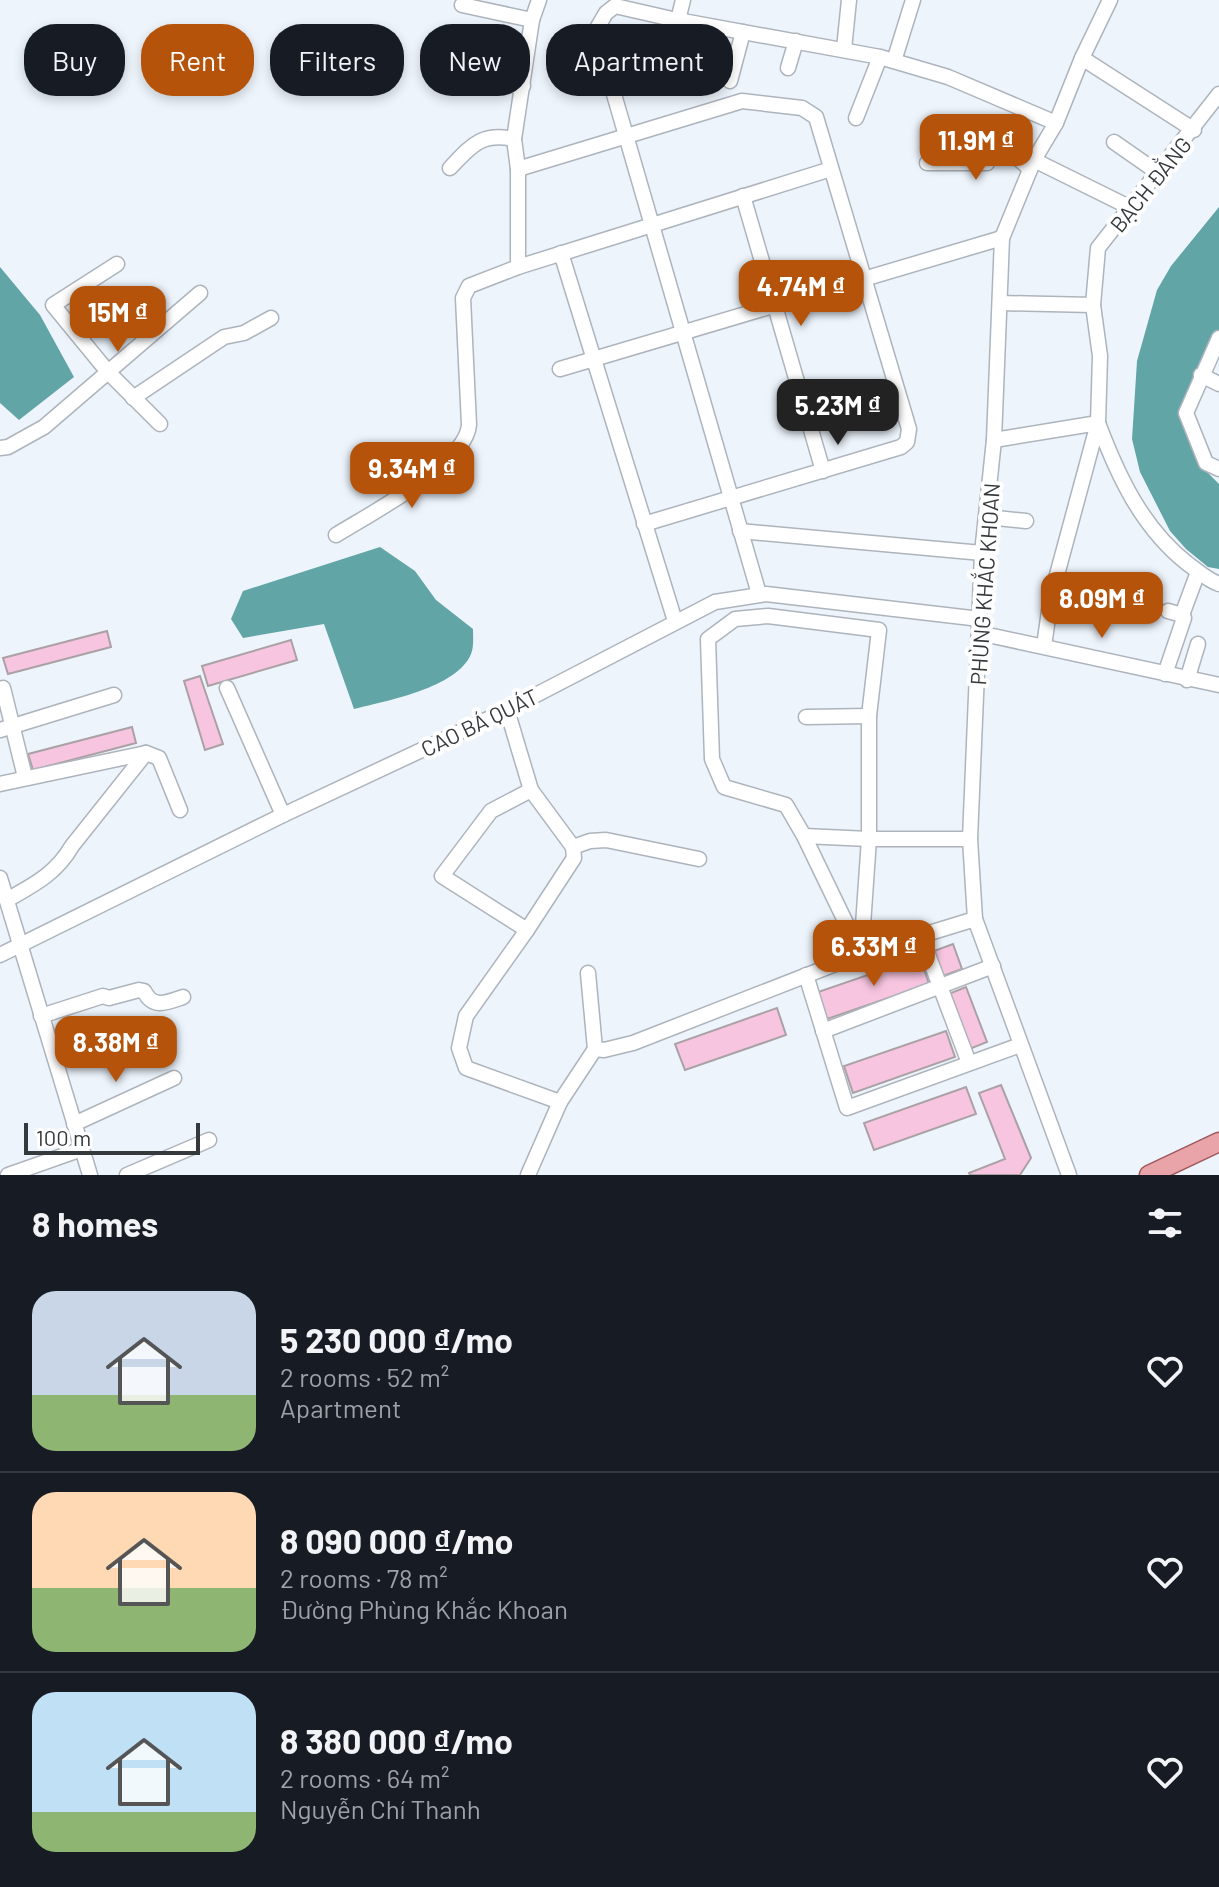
<!DOCTYPE html>
<meta charset="utf-8">
<style>
:root{--surface:#171b24;--page:#242831;--text:#f1f3f6;--muted:#9ea1a6;--line:#363941;--accent:#b45309}
body{margin:0;font-family:Barlow,sans-serif;background:var(--page);color:var(--text);height:100vh;display:flex;flex-direction:column;font-size:30px;white-space:nowrap}
*{box-sizing:border-box;margin:0}
p{font-size:26px;color:var(--muted)}
.icon{flex:none;width:44px;height:44px;fill:none;stroke:currentColor;stroke-width:2;stroke-linecap:round;stroke-linejoin:round}
.map{position:relative;height:1175px;overflow:hidden}
.sheet{display:flex;flex-direction:column;background:var(--surface);flex:1}
.sheet>*{flex:none}
.top-card{position:absolute;left:24px;top:24px;width:800px;height:72px;display:flex;gap:16px}
.scale{position:absolute;left:24px;bottom:20px;width:176px;box-sizing:border-box;padding-left:8px;border:4px solid #36393c;border-top:0;font-size:22px;line-height:28px;white-space:nowrap;color:#36393c;-webkit-text-stroke:6px #fff;paint-order:stroke}
.price{position:absolute;translate:-50% -68px;padding:0 18px;border-radius:16px;background:var(--accent);color:#fff;font-size:26px;line-height:52px;filter:drop-shadow(0 2px 4px #0008)}
.price::after{content:'';position:absolute;left:50%;top:48px;width:24px;height:18px;margin-left:-12px;background:inherit;clip-path:polygon(0 0,100% 0,50% 100%)}
.price.on{background:#222;color:#fff}
ul{padding:0;list-style:none}
li{display:flex;align-items:center;gap:24px;height:200px;padding:0 32px}
li+li{border-top:2px solid var(--line)}
li span{display:grid;place-items:center;flex:none;width:224px;height:160px;border-radius:24px;color:#555}
li>.icon{margin-inline-start:auto}
span .icon{width:96px;height:96px;fill:#fffc;stroke-width:1}
li b{font-size:34px}
h2{display:flex;justify-content:space-between;align-items:center;height:96px;padding:0 32px;font-size:34px}
.pill{padding:0 28px;border-radius:32px;background:var(--surface);box-shadow:0 4px 12px #0003;font-size:28px;line-height:72px}
.pill.on{background:var(--accent);color:#fff}
.map>svg:first-child{display:block}
.water{fill:#62a5a7}
.building{fill:#f8c5e0;stroke:#aaa1a5;stroke-width:2}
.lines{fill:none;stroke-linecap:round;stroke-linejoin:round}
.minor-casing{stroke:#aeb4bc;stroke-width:17}
.major-casing{stroke:#a0575c;stroke-width:21}
.minor{stroke:#fff;stroke-width:14}
.major{stroke:#e8a4a8;stroke-width:18}
.labels{text-anchor:middle;dominant-baseline:central;stroke-width:8;stroke-linejoin:round;paint-order:stroke}
.street-label{font-size:22px;fill:#36393c;stroke:#fff}
</style>
<div class="map">
<svg width="1219" height="1175" viewBox="0 0 1219 1175">
<rect width="100%" height="100%" fill="#edf4fc"/>
<!-- water -->
<g class="water">
<path d="M1219 207V335L1194 383 1191 428 1198 463 1219 484V569L1208 567 1186 549 1170 531 1140 472 1132 439 1137 361 1157 290 1171 266Z"/>
<path d="M0 267 40 315 74 377 19 420 0 403Z"/>
<path d="M380 547 415 571 436 600 473 629C473 636 474 648 471 654 457 688 386 701 354 709L324 624 243 638 231 619 243 591Z"/>
</g>
<!-- building -->
<g class="building">
<path d="M107 631 111 647 8 674 3 658Z"/>
<path d="M291 640 297 660 208 686 202 666Z"/>
<path d="M200 676 223 744 205 750 184 681Z"/>
<path d="M132 727 136 743 33 770 28 754Z"/>
<path d="M953 944 962 969 940 977 931 952Z"/>
<path d="M920 957 929 984 827 1019 818 992Z"/>
<path d="M966 987 987 1042 967 1050 946 995Z"/>
<path d="M777 1008 786 1035 685 1070 675 1044Z"/>
<path d="M946 1031 955 1057 853 1093 844 1066Z"/>
<path d="M1001 1085 1031 1158 1020 1175H970L969 1173 1005 1159 979 1093Z"/>
<path d="M966 1087 976 1114 874 1150 864 1123Z"/>
</g>
<g class="lines">
<!-- minor casing -->
<g class="minor-casing">
<g id="minor">
<path d="M462 5 532 20"/>
<path d="M590 40 606 13 615 6 672 19 880 57 948 77 1056 123"/>
<path d="M844 49 849 0"/>
<path d="M1082 58 1194 130"/>
<path d="M894 61 913 0"/>
<path d="M788 68 796 41"/>
<path d="M654 81 678 20 683 0"/>
<path d="M730 81 743 32"/>
<path d="M456 82 523 86"/>
<path d="M611 84 759 594"/>
<path d="M856 118 880 57"/>
<path d="M1114 142 1157 172"/>
<path d="M1034 160 1129 207"/>
<path d="M927 163H987L999 142 1030 169"/>
<path d="M450 168C471 146 481 132 514 139"/>
<path d="M518 169 742 101 802 108 816 117 909 429 907 442 901 447 644 524"/>
<path d="M743 196 823 471"/>
<path d="M561 253 675 621"/>
<path d="M117 264 53 305 108 372 160 424"/>
<path d="M518 267V169L514 139 532 20 539 0"/>
<path d="M1000 303 1093 305"/>
<path d="M1219 338 1186 413 1206 463 1219 469"/>
<path d="M560 369 1002 238"/>
<path d="M1201 375 1219 384"/>
<path d="M133 398 224 337 244 333 271 318"/>
<path d="M1098 423C1118 476 1142 528 1188 564 1198 571 1207 580 1219 584"/>
<path d="M994 440 1098 423"/>
<path d="M0 448 8 447 44 427 200 293"/>
<path d="M987 517 1026 521"/>
<path d="M740 531 982 553"/>
<path d="M336 535C368 515 466 464 469 425L463 298 469 286 518 267 831 169"/>
<path d="M1182 615 1198 572"/>
<path d="M768 616 879 630 869 716V839L861 954 804 836 786 805 724 787 712 759 708 639 735 619Z"/>
<path d="M979 633 1219 685"/>
<path d="M1044 646 1051 597 1098 423 1100 356 1093 305 1098 248 1219 94"/>
<path d="M1165 674 1184 618 1182 615 1168 611"/>
<path d="M1187 680 1198 644"/>
<path d="M3 688 25 777"/>
<path d="M227 688 283 815"/>
<path d="M507 710 531 790 573 847 574 858 527 930 466 1016 459 1048 466 1068 560 1102"/>
<path d="M806 717 869 716"/>
<path d="M0 730 114 695"/>
<path d="M0 784 146 753"/>
<path d="M804 836 869 839H970"/>
<path d="M573 847 590 841 606 840 699 859"/>
<path d="M0 878 90 1175"/>
<path d="M7 900C33 885 56 874 72 846L146 753 159 758 180 810"/>
<path d="M527 930 442 876 491 811 531 790"/>
<path d="M921 936 969 1063"/>
<path d="M0 955 283 815 507 710 715 602 766 594 980 619"/>
<path d="M588 973 595 1049"/>
<path d="M806 975 847 1108 1020 1045"/>
<path d="M41 1016 103 996 109 998 139 990 144 991C153 1009 166 1003 183 997"/>
<path d="M823 1031 993 966"/>
<path d="M74 1124 174 1078"/>
<path d="M8 1175 82 1149"/>
<path d="M127 1175 209 1140"/>
<path d="M528 1175 560 1102 595 1049 604 1050 633 1043 861 954 975 919"/>
<path d="M1069 1175 975 919 970 839 982 553 994 440 1002 238 1034 160 1056 123 1082 58 1110 0"/>
</g>
</g>
<!-- major casing -->
<g class="major-casing">
<path id="major" d="M1149 1175 1219 1142"/>
</g>
<!-- minor -->
<use href="#minor" class="minor"/>
<!-- major -->
<use href="#major" class="major"/>
</g>
<g class="labels">
<!-- street labels -->
<g class="street-label">
<text transform="translate(1150 184) rotate(-51)">BẠCH ĐẰNG</text>
<text transform="translate(984 584) rotate(-86)">PHÙNG KHẮC KHOAN</text>
<text transform="translate(479 722) rotate(-26)">CAO BÁ QUÁT</text>
</g>
</g>
</svg>
<div class="scale">100 m</div>
<b class="price" style="left:976px;top:182px">11.9M ₫</b>
<b class="price" style="left:801px;top:328px">4.74M ₫</b>
<b class="price" style="left:118px;top:354px">15M ₫</b>
<b class="price on" style="left:838px;top:447px">5.23M ₫</b>
<b class="price" style="left:412px;top:510px">9.34M ₫</b>
<b class="price" style="left:1102px;top:640px">8.09M ₫</b>
<b class="price" style="left:874px;top:988px">6.33M ₫</b>
<b class="price" style="left:116px;top:1084px">8.38M ₫</b>
<div class="top-card">
<a class="pill">Buy</a>
<a class="pill on">Rent</a>
<a class="pill">Filters</a>
<a class="pill">New</a>
<a class="pill">Apartment</a>
</div>
</div>
<section class="sheet">
<h2>8 homes<svg class="icon" aria-label="filters" viewBox="0 0 24 24"><path d="M4 7h16M4 17h16"/><circle cx="9" cy="7" r="2"/><circle cx="15" cy="17" r="2"/></svg></h2>
<ul>
<li><span style="background:linear-gradient(#c9d6e8 65%,#8fb573 0)"><svg class="icon" aria-label="home" viewBox="0 0 24 24"><path d="M3 11l9-7 9 7M6 9v11h12V9"/></svg></span><div><b>5 230 000 ₫/mo</b><p>2 rooms · 52 m²</p><p>Apartment</p></div><svg class="icon" aria-label="heart" viewBox="0 0 24 24"><path d="M12 20l-8-8c-3-5 5-10 8-4 3-6 11-1 8 4z"/></svg></li>
<li><span style="background:linear-gradient(#ffd9b3 60%,#8fb573 0)"><svg class="icon" aria-label="home" viewBox="0 0 24 24"><path d="M3 11l9-7 9 7M6 9v11h12V9"/></svg></span><div><b>8 090 000 ₫/mo</b><p>2 rooms · 78 m²</p><p>Đường Phùng Khắc Khoan</p></div><svg class="icon" aria-label="heart" viewBox="0 0 24 24"><path d="M12 20l-8-8c-3-5 5-10 8-4 3-6 11-1 8 4z"/></svg></li>
<li><span style="background:linear-gradient(#bfe0f5 75%,#8fb573 0)"><svg class="icon" aria-label="home" viewBox="0 0 24 24"><path d="M3 11l9-7 9 7M6 9v11h12V9"/></svg></span><div><b>8 380 000 ₫/mo</b><p>2 rooms · 64 m²</p><p>Nguyễn Chí Thanh</p></div><svg class="icon" aria-label="heart" viewBox="0 0 24 24"><path d="M12 20l-8-8c-3-5 5-10 8-4 3-6 11-1 8 4z"/></svg></li>
</ul>
</section>
